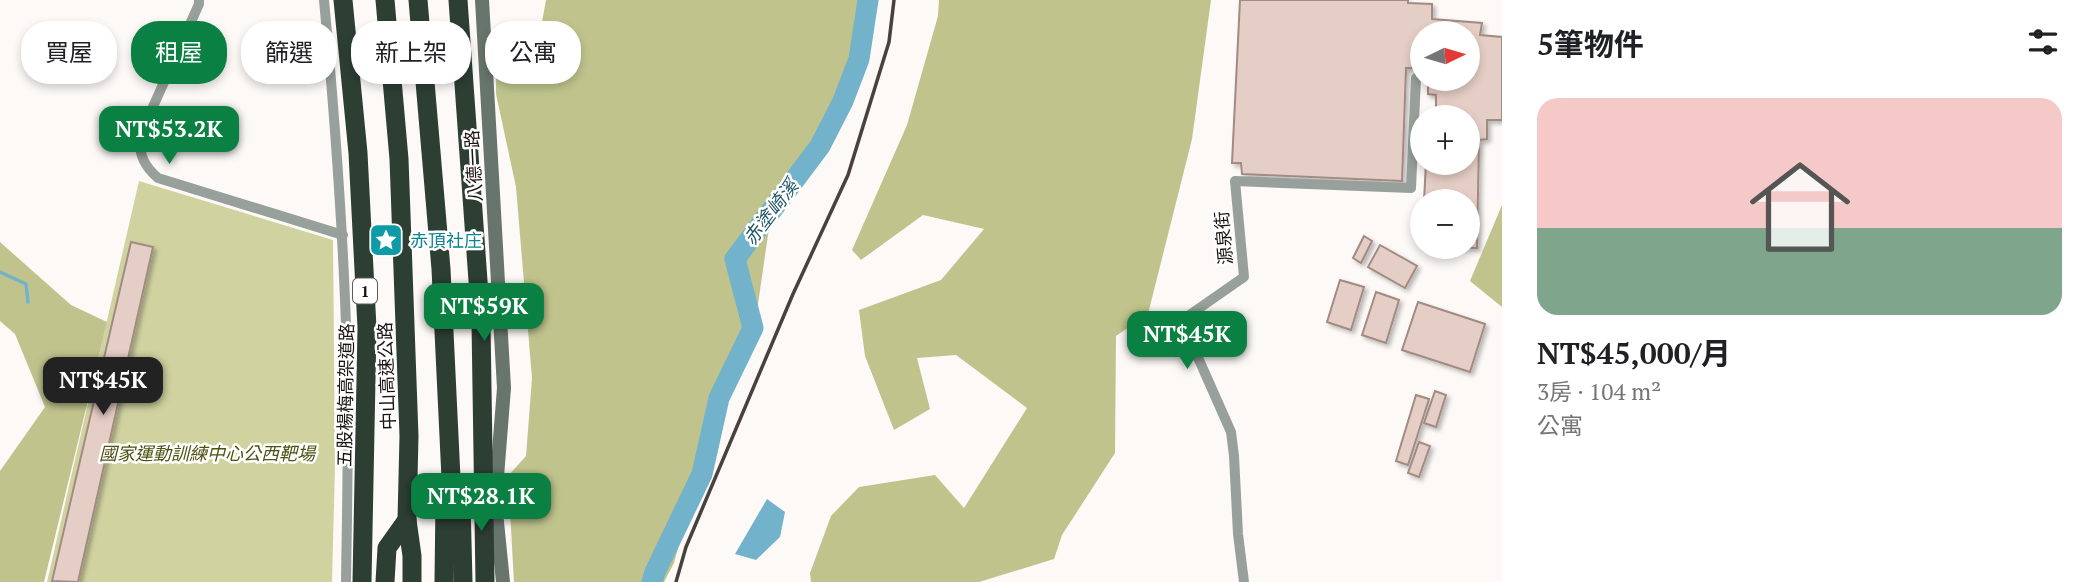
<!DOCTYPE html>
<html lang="zh-TW">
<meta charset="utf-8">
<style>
:root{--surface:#fff;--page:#f6f6f6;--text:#202124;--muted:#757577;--line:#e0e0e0;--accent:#0b8043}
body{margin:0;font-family:"PT Serif","Noto Sans TC",serif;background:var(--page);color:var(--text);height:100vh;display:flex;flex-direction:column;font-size:26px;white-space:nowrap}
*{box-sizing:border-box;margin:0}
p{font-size:23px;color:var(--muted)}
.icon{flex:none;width:38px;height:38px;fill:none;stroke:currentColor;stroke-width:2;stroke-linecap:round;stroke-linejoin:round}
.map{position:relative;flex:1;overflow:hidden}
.details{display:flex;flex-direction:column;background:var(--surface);width:595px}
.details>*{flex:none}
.banner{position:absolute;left:21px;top:21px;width:665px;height:63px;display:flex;gap:14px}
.needle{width:46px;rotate:85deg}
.controls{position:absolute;left:1410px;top:21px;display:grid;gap:14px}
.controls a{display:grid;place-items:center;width:70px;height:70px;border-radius:50%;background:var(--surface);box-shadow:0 4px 10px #0003;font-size:35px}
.price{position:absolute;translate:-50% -60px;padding:0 16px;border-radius:14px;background:var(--accent);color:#fff;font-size:23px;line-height:46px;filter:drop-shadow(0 2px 4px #0008)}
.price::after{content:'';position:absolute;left:50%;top:42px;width:21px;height:16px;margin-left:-10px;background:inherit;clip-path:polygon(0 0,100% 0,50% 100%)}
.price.on{background:#222;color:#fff}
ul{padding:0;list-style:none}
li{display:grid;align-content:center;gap:14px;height:371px;padding:0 35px}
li+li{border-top:2px solid var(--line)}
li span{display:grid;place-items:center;height:217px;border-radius:21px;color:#555}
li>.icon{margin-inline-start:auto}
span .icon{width:126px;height:126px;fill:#fffc;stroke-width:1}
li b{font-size:30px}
h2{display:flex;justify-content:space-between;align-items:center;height:84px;padding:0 35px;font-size:30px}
.pill{padding:0 24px;border-radius:28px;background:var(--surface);box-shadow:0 4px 10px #0003;font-size:24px;line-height:63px}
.pill.on{background:var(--accent);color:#fff}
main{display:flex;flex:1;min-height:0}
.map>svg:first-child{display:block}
.green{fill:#d0d3a0}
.forest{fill:#c0c48c}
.water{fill:#73b2cb}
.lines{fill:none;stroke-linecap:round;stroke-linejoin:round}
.stream{stroke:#73b2cb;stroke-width:3.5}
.river{stroke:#73b2cb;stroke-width:21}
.building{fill:#e5cec5;stroke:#a18b82;stroke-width:2;filter:url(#shadow)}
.street{stroke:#97a09a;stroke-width:10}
.secondary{stroke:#68756c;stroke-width:14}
.highway{stroke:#2d3e33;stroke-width:19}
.rail{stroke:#48413e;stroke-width:3.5}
.labels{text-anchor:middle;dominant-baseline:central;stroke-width:5;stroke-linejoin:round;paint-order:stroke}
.shield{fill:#fff;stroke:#5f5a58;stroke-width:2}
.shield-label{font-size:16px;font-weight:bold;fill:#1b1310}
.street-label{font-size:18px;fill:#1b1310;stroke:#fff}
.culture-label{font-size:18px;fill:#0d838f;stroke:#fff;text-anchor:start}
.park-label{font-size:18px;font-style:italic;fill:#505212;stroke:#fff}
.water-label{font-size:19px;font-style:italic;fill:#235769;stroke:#fff}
</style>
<main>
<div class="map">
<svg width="1502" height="582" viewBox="0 0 1502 582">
<defs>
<filter id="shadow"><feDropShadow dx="3" dy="3" stdDeviation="2" flood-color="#0004"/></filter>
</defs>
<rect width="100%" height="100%" fill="#fdf9f7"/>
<!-- green -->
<path class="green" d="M139 181 333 240 335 466 332 582H47Z"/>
<!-- forest -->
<g class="forest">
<path d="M546 0H863L847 96 770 221 757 311 701 463 674 563 664 582H514L508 476 526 456 532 378 516 187 496 94V66L507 50 538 44Z"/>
<path d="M939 0H1211L1192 139 1148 314 1116 336 1115 453 1062 535 1054 559 979 582H811L810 573 831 516 859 487 935 475 964 508 1027 408 956 355 917 358 930 409 894 430 865 356 859 310 941 280 984 229 923 215 861 260 852 250 907 125 938 16Z"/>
<path d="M1502 205V307L1470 281Z"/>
<path d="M0 242 71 305 107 322 44 582H0V471L45 407 15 334 0 321Z"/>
</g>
<!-- water -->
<path class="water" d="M767 499 785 512 780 537 756 560 735 554Z"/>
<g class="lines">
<!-- stream -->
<path class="stream" d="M0 272 26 284 28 302"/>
<!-- river -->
<path class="river" d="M652 582 655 572 702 474 719 398 753 328 735 259 820 146 843 101 859 59 868 0"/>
</g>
<!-- building -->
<g class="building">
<path d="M1240 0H1408V3L1432 4V19L1482 23 1480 35 1502 37V120H1487V139L1479 140 1477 248 1443 247H1468V201H1424L1426 163H1468V117H1436V95L1428 94V79H1468V33H1423V68H1406L1402 181 1242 174 1241 163H1232Z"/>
<path d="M1364 236 1372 241 1361 263 1353 258Z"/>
<path d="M131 242 153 247 78 582 52 581Z"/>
<path d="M1380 245 1417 266 1405 288 1368 267Z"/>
<path d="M1340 280 1364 287 1351 330 1327 322Z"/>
<path d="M1376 292 1399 300 1386 343 1362 335Z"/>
<path d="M1418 302 1485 324 1470 372 1402 350Z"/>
<path d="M1435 391 1446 395 1436 427 1424 423Z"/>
<path d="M1416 395 1429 399 1408 465 1396 461Z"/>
<path d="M1419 442 1430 446 1419 477 1408 473Z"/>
</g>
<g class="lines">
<!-- street -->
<g class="street">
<path d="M199 0V4L139 138C140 156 144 166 158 178L343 235"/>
<path d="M324 0C335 119 344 239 347 359 349 434 347 508 346 582"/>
<path d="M1244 582 1238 534 1234 456 1231 432 1188 335V316L1244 277 1235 181 1411 188 1416 78"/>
</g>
<!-- secondary -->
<path class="secondary" d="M482 0 504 388 495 502 503 582"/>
<!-- highway -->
<g class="highway">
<path d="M343 0 358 153 367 328 362 582"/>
<path d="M385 0 399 159 409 436 407 520 412 556V582"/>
<path d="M418 0 441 269 451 478 445 500 444 582"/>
<path d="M458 0 481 323 485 582"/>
<path d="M451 478 461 501 463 582"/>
<path d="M385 582 387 548 407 520"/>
</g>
<!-- rail -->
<path class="rail" d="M676 582 686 547 793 294 848 175 889 42 894 0"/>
</g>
<!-- icons -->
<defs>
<g id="sight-square" transform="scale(1.75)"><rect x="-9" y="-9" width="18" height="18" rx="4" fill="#0f9aa8" stroke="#fff"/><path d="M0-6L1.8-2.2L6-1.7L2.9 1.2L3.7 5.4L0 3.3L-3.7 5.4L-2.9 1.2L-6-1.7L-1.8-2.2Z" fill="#fff"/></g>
</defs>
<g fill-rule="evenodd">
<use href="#sight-square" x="386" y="240"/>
</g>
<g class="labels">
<!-- shield labels -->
<rect class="shield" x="353" y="278.5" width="24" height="25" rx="5"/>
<g class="shield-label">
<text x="365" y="291">1</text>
</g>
<!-- street labels -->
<g class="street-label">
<text transform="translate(473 166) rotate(-93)">八德一路</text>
<text transform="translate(1223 238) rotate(-95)">源泉街</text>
<text transform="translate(386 376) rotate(-92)">中山高速公路</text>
<text transform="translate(345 395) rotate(-89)">五股楊梅高架道路</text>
</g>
<!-- culture labels -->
<g class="culture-label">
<text x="410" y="240">赤頂社庄</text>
</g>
<!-- park labels -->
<g class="park-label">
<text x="207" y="453">國家運動訓練中心公西靶場</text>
</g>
<!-- water labels -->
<g class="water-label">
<text transform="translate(770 212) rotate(-53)">赤塗崎溪</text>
</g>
</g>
</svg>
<div class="controls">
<a><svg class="needle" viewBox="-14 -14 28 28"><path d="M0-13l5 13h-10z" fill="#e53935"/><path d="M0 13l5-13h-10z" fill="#757577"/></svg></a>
<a>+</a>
<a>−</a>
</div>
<b class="price" style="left:169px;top:166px">NT$53.2K</b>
<b class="price" style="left:484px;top:343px">NT$59K</b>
<b class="price" style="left:1187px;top:371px">NT$45K</b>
<b class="price on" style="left:103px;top:417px">NT$45K</b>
<b class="price" style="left:481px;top:533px">NT$28.1K</b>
<div class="banner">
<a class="pill">買屋</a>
<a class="pill on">租屋</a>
<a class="pill">篩選</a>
<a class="pill">新上架</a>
<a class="pill">公寓</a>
</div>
</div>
<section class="details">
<h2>5筆物件<svg class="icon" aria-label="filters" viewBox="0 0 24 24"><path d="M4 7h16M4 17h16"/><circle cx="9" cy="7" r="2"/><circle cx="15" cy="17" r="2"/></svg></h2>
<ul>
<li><span style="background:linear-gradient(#f6c9c9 60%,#7fa58c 0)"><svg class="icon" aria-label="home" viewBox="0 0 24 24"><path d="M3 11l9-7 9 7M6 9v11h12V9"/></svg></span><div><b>NT$45,000/月</b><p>3房 · 104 m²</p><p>公寓</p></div></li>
</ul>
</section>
</main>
